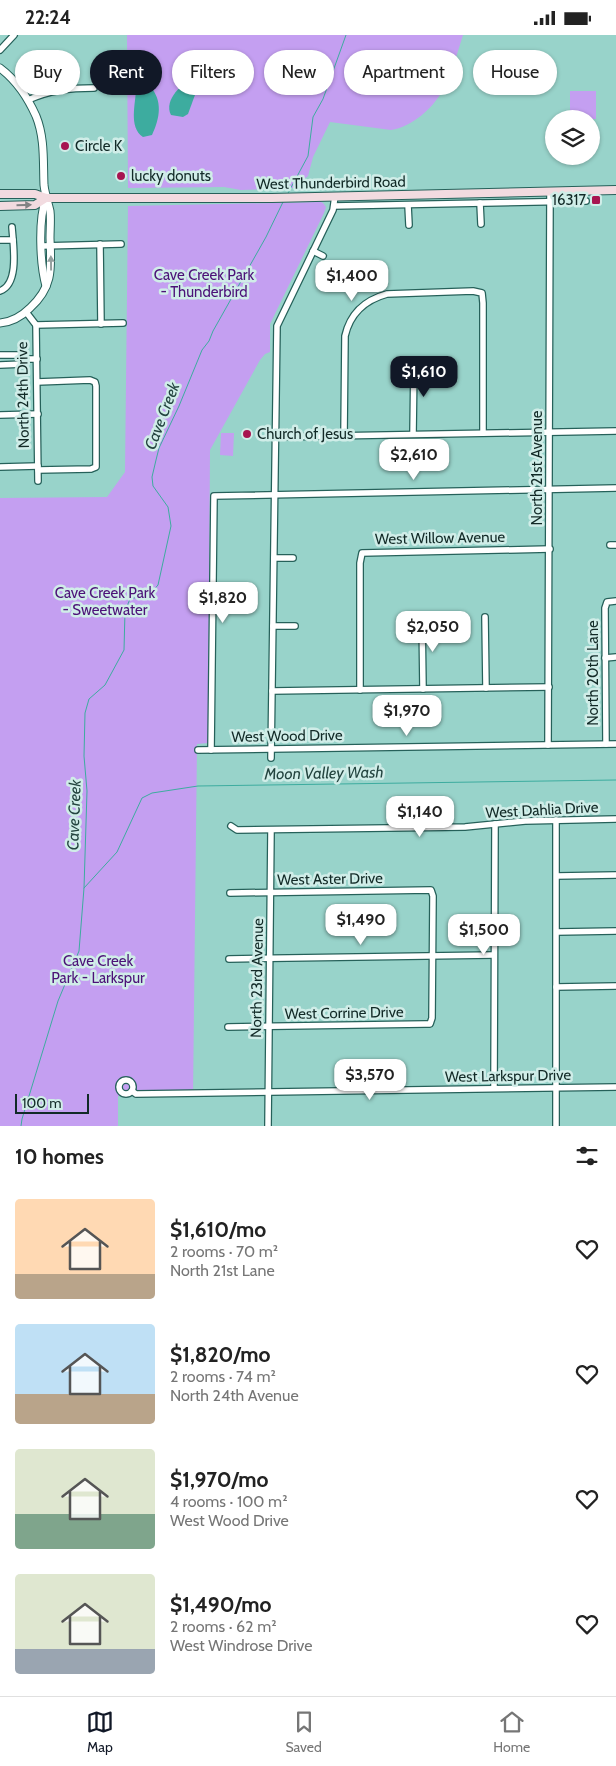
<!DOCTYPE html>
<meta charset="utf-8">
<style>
:root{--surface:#fff;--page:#f6f6f6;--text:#222;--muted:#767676;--line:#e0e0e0;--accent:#111827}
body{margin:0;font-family:Cabin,sans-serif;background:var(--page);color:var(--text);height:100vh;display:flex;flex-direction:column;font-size:19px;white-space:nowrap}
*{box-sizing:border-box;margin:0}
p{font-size:16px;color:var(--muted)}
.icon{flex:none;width:28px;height:28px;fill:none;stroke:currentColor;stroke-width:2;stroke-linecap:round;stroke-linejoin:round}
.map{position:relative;height:1091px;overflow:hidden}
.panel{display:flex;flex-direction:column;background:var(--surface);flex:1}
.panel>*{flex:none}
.hud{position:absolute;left:15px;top:15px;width:586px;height:45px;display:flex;gap:10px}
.fabs{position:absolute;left:545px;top:75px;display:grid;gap:10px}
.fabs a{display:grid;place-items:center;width:55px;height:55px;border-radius:50%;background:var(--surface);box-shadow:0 1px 4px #0004;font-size:25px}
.scale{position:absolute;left:15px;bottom:12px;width:74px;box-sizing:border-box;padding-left:5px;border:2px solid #122a27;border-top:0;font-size:14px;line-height:18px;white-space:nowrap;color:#122a27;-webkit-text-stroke:4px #d0ede8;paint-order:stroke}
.price{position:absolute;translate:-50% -42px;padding:0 11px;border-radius:10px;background:#fff;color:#222;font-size:16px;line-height:32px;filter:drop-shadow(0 1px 2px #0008)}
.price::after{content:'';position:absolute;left:50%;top:30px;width:15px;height:11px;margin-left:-8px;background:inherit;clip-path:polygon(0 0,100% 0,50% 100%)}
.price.selected{background:var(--accent);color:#fff}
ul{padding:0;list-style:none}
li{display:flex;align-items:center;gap:15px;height:125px;padding:0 15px}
li span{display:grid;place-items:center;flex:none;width:140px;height:100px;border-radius:5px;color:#555}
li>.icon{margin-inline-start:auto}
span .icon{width:60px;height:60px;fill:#fffc;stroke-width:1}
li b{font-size:21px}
h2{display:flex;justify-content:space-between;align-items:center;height:60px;padding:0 15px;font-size:21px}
.tag{padding:0 18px;border-radius:22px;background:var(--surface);box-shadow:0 1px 4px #0004;font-size:18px;line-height:45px}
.tag.selected{background:var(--accent);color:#fff}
.status{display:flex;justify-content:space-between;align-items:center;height:35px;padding:0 25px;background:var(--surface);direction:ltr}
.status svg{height:14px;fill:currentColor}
.tabs{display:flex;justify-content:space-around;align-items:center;height:70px;border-top:1px solid var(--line);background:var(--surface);font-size:14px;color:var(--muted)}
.tabs a{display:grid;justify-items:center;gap:2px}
.tabs .selected{color:var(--accent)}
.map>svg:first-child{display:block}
.green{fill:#c49ff1}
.water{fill:#3dac9f}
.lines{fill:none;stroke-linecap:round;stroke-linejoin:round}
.stream{stroke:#3dac9f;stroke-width:1}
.minor-casing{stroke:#26615a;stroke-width:8}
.tertiary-casing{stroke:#26615a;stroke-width:9}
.secondary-casing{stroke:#26615a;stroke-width:10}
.minor{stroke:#fff;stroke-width:5.5}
.tertiary{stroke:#fff;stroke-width:7}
.secondary{stroke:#f2dbe0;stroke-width:8}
.oneway{fill:#828284}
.oneway2{fill:#949f9e}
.poi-dot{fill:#a71550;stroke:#d0ede8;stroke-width:2}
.labels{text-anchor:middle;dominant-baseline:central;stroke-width:5;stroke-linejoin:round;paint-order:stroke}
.poi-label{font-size:15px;fill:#122a27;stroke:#d0ede8;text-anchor:start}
.street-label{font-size:15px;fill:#122a27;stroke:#d0ede8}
.park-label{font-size:15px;fill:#4c1278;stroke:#d0ede8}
.water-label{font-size:16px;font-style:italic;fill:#244540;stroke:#d0ede8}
</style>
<div class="status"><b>22:24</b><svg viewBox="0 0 49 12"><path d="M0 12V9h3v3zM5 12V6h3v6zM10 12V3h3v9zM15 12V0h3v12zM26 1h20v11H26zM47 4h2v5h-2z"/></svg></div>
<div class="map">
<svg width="616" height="1091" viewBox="0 0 616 1091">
<rect width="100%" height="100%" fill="#98d3ca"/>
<!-- green -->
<g class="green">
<path d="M127 0H463C457 18 452 39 443 55 433 73 412 92 391 95L330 87 313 122 308 141 293 153 241 155 224 152 128 153Z"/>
<rect x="570" y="56" width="26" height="28"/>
<path d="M321 167 323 168 326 172 324 178 270 289V317L265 319 260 325 210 415 208 708 197 709 193 1061H118V1091H0V463L107 462 125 437 128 171Z"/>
<path d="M221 398H234L233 421 220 420Z"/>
</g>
<!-- water -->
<g class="water">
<path d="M195 42 199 49 188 79 183 82 171 80C163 65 183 47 195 42Z"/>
<path d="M144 50 150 51C163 66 160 83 152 100L143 102C128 92 136 68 136 53Z"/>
</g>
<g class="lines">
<!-- stream -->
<g class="stream">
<path d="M287 160 308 121 313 82 323 64 346 0"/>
<path d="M84 853 117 817 142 763 152 758 198 751 616 745"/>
<path d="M21 1091 22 1084 58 966 79 916 84 853 87 756 84 721 85 678 89 664 105 650 124 615 125 576 130 564C140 562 152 558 158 550L171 491 168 472 153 451 152 442 156 425 159 413 179 371 202 315 209 306 213 296 266 202 284 165"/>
</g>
<!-- minor casing -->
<g class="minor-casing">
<g id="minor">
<path d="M0 15 14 0"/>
<path d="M28 65C50 55 70 53 94 53"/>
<path d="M480 168 481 189"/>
<path d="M408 170 409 190"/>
<path d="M334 171 586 166"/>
<path d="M0 205H13"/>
<path d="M100 209 101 289"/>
<path d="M42 211 121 209"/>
<path d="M313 216 323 221"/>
<path d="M0 256C20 249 13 209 12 192"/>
<path d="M26 277 36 290 38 446"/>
<path d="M36 290 123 288"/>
<path d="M0 320H23L27 324"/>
<path d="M0 330 24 329 27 324H37"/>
<path d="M37 347 90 345 95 347 96 351V432L91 434 38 435"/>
<path d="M0 380 38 379"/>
<path d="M413 399 414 327"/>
<path d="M344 400 345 301C350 279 365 265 387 259L473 256 482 258 483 268V398"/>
<path d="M276 402 616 396"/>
<path d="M0 432 38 431"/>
<path d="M610 510H616"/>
<path d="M274 523H293"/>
<path d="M422 582 423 654"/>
<path d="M485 582 486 653"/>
<path d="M273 591H295"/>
<path d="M605 623 616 622"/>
<path d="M360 655V528L362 518 550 514"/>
<path d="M272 656 549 652"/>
<path d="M606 709 605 573 607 567 616 566"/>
<path d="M548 710 550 157"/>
<path d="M198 715 616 709"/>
<path d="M211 715 214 461 616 453"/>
<path d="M271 723 277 291 333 175 335 161"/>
<path d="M231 791 237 795 465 792 525 786 616 784"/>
<path d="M557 841 616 840"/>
<path d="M557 897 616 896"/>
<path d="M229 924 494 920"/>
<path d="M556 952 616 951"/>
<path d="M228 992 425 989H430L432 983 433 861 431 855 230 858"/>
<circle cx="126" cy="1052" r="7"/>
<path d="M494 1053 495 789"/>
<path d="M132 1056 136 1059 616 1052"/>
<path d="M268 1091 271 795"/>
<path d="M556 1091V785"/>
</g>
</g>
<!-- tertiary casing -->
<g class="tertiary-casing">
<g id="tertiary">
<path d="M0 33C16 45 28 63 36 81 45 103 43 127 44 150 45 159 48 167 50 176 51 184 50 194 50 203 51 232 54 251 30 273 22 281 12 287 0 288"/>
<path d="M46 163C38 185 40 229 46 251"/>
</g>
</g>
<!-- secondary casing -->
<g class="secondary-casing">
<g id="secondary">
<path d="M0 159H35L46 163H272L616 155"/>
<path d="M0 171 35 170 46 163"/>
</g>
</g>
<!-- minor -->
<use href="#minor" class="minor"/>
<!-- tertiary -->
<use href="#tertiary" class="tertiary"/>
<!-- secondary -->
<use href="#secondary" class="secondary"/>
</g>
<!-- one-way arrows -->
<defs><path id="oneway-solid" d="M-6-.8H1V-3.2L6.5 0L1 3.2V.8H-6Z" transform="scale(1.25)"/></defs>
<use class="oneway" href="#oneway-solid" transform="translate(24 170) rotate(-2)"/>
<use class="oneway2" href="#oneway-solid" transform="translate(51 228) rotate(-91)"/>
<!-- markers -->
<g class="poi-dot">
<circle cx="65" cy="111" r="5"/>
<circle cx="121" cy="141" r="5"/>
<rect x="591" y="160" width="10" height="10" rx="2.5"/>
<circle cx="247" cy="399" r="5"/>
</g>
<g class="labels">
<!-- poi labels -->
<g class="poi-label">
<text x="75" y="111">Circle K</text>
<text x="131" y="141">lucky donuts</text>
<text x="586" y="165" text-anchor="end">16317</text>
<text x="257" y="399">Church of Jesus</text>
</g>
<!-- street labels -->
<g class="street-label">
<text transform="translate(331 148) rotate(-1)">West Thunderbird Road</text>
<text transform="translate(23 360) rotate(-91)">North 24th Drive</text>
<text transform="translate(537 433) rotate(-90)">North 21st Avenue</text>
<text transform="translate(440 503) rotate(-1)">West Willow Avenue</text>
<text transform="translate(593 638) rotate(-90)">North 20th Lane</text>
<text transform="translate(287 701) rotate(-1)">West Wood Drive</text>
<text transform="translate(542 775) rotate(-3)">West Dahlia Drive</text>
<text transform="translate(330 844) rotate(-1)">West Aster Drive</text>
<text transform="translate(257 943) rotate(-89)">North 23rd Avenue</text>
<text transform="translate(344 978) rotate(-1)">West Corrine Drive</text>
<text transform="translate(508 1041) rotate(-1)">West Larkspur Drive</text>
</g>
<!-- park labels -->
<g class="park-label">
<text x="204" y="240">Cave Creek Park<tspan x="204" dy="17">- Thunderbird</tspan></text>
<text x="105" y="558">Cave Creek Park<tspan x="105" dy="17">- Sweetwater</tspan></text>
<text x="98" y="926">Cave Creek<tspan x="98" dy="17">Park - Larkspur</tspan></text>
</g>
<!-- water labels -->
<g class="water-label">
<text transform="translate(162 381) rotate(-69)">Cave Creek</text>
<text transform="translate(324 738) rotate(-1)">Moon Valley Wash</text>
<text transform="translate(74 780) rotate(-88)">Cave Creek</text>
</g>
</g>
</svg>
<div class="fabs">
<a><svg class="icon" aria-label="layers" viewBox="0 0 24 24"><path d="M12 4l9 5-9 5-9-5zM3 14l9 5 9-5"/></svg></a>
</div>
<div class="scale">100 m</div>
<b class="price" style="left:352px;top:267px">$1,400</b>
<b class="price selected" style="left:424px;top:363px">$1,610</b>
<b class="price" style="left:414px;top:446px">$2,610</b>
<b class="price" style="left:223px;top:589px">$1,820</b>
<b class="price" style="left:433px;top:618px">$2,050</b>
<b class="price" style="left:407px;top:702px">$1,970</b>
<b class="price" style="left:420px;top:803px">$1,140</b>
<b class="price" style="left:361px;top:911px">$1,490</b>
<b class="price" style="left:484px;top:921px">$1,500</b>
<b class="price" style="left:370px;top:1066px">$3,570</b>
<div class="hud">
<a class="tag">Buy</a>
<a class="tag selected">Rent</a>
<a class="tag">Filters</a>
<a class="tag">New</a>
<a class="tag">Apartment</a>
<a class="tag">House</a>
</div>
</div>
<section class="panel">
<h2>10 homes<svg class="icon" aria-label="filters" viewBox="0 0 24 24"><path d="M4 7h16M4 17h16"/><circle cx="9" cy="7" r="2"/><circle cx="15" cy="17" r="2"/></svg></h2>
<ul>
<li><span style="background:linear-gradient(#ffd9b3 75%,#b9a48a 0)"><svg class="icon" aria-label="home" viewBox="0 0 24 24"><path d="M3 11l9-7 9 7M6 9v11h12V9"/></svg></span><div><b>$1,610/mo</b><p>2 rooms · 70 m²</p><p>North 21st Lane</p></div><svg class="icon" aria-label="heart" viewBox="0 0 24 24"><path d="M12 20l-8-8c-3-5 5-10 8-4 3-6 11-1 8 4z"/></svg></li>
<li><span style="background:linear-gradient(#bfe0f5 70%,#b9a48a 0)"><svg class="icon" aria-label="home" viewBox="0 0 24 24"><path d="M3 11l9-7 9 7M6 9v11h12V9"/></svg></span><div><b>$1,820/mo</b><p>2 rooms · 74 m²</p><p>North 24th Avenue</p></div><svg class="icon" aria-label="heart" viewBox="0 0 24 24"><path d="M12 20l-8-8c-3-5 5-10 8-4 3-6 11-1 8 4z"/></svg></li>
<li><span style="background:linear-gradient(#dfe7d0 65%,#7fa58c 0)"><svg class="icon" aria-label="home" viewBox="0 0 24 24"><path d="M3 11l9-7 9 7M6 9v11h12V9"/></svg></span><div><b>$1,970/mo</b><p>4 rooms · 100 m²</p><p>West Wood Drive</p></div><svg class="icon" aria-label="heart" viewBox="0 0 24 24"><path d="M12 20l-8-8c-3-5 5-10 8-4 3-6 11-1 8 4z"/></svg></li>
<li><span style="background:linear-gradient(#dfe7d0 75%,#9aa5b1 0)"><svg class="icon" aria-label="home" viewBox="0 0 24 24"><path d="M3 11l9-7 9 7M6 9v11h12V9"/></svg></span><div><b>$1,490/mo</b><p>2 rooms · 62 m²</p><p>West Windrose Drive</p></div><svg class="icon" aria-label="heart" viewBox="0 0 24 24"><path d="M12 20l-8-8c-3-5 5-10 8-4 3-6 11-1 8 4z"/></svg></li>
</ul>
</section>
<nav class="tabs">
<a class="selected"><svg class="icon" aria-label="map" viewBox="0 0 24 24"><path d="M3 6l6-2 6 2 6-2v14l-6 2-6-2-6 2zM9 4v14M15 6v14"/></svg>Map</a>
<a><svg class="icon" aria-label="saved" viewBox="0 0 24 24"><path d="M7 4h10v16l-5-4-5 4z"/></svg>Saved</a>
<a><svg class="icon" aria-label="home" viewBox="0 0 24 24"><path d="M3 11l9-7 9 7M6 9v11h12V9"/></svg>Home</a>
</nav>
